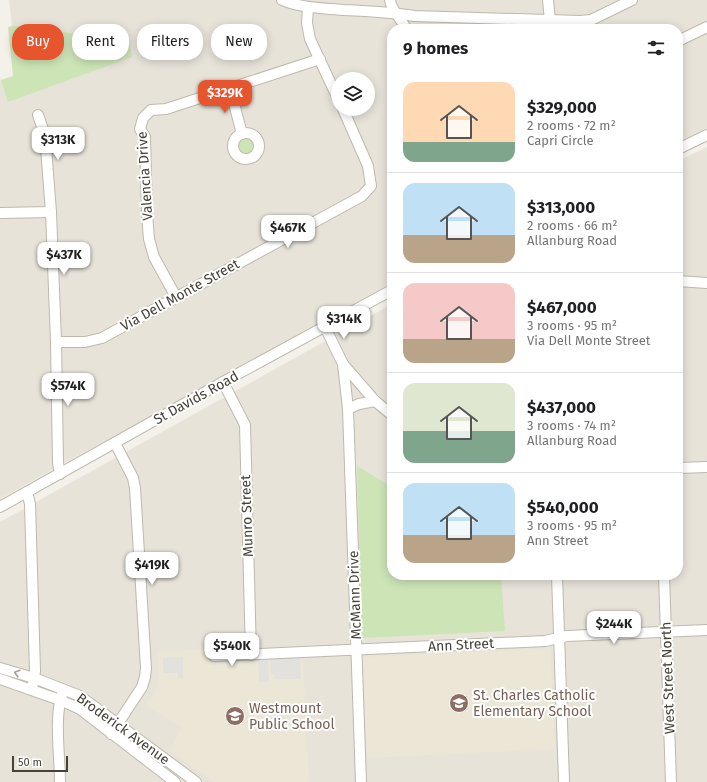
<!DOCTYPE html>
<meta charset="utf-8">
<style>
:root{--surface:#fff;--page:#f6f6f6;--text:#202124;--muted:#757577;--line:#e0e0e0;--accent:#e7552e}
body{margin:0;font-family:"Fira Sans",sans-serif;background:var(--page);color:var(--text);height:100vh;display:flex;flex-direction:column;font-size:15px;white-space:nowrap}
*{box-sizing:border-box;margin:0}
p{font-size:13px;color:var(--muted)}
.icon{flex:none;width:22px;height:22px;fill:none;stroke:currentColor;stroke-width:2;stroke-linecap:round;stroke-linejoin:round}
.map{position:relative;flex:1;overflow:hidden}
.drawer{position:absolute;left:387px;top:24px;width:296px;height:556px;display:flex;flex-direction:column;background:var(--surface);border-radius:16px;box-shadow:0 2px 10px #0003}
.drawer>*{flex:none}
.banner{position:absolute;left:12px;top:24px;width:315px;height:36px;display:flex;gap:8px}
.buttons{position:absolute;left:331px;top:72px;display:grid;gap:8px}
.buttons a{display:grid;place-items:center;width:44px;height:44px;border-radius:50%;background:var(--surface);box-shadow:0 2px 10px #0003;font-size:20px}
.scale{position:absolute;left:12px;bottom:10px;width:56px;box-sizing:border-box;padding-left:4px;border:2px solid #474239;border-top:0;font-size:11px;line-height:14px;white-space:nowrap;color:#474239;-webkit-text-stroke:3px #fff;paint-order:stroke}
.price{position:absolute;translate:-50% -34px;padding:0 9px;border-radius:8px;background:#fff;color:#222;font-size:13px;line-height:26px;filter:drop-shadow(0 1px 2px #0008)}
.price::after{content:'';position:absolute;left:50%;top:24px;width:12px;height:9px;margin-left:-6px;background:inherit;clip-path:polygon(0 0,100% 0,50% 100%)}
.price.selected{background:var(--accent);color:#fff}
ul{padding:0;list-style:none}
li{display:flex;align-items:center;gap:12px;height:100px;padding:0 16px}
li+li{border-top:1px solid var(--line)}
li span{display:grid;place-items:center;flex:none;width:112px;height:80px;border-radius:12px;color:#555}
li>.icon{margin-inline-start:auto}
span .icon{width:48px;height:48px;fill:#fffc;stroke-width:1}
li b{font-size:17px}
h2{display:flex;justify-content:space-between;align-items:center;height:48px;padding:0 16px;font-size:17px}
.tag{padding:0 14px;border-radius:16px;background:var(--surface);box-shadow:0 2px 10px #0003;font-size:14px;line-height:36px}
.tag.selected{background:var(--accent);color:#fff}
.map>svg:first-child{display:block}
.residential{fill:#e7e3d9;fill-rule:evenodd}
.education{fill:#ebe6d6}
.green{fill:#cde4b7}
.parking{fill:#e3e1de}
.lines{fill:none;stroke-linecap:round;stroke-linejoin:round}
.minor-casing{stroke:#beb9ad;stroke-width:12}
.minor{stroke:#fff;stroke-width:10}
.oneway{stroke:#a3a09c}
.labels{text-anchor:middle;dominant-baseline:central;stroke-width:4;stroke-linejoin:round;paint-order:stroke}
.street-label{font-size:14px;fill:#474239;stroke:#fff}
.education-label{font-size:14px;fill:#785e54;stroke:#fff;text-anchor:start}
</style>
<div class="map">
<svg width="707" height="782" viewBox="0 0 707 782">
<rect width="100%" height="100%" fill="#f4f1ea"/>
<!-- residential -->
<g class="residential">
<path d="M9 0H707V128L678 142V29H392V286L68 461 0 499V77L9 102 130 44 32 26H12ZM338 79H368V109H338Z"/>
<path d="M707 147V782H0V522L392 304V575H678V161Z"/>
</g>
<!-- education -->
<g class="education">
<path d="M550 648 555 749 367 758 362 657Z"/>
<path d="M210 649 211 665 303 659 309 782H214L170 751 181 727 145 705 155 693 157 682 158 650Z"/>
</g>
<!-- green -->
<g class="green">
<path d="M12 26H32L130 44 132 57 8 102 1 80 13 76 8 27Z"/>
<circle cx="246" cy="146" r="8"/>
<path d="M357 466 392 487V575H501L505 631 362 638Z"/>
</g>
<!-- parking -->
<g class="parking">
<path d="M183 657V678H178V673H163V658Z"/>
<path d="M300 657 301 679H275L274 674H271L270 658Z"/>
<path d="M258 660H268L269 681 259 682Z"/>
</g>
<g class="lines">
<!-- minor casing -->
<g class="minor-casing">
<g id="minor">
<path d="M282 0C301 8 322 8 343 10 367 11 391 12 414 16L580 21 591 20 632 0"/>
<path d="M390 0C391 11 402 19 406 29"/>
<path d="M548 0 550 21"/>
<path d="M308 7 307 23 310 39 338 99"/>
<path d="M678 41 707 27"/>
<path d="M230 88 242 134"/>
<path d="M38 115 45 135 51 212 56 342 58 463 60 474"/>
<circle cx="246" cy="146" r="13"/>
<path d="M678 149 707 135"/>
<path d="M0 213 51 212"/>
<path d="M678 281 707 283"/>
<path d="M176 297 154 257 149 239 147 214 145 137 140 129 143 118 151 110 166 109 320 59"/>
<path d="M325 327 343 364 375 401 392 415"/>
<path d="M56 342H85L102 338 362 196 371 186 368 166 343 109"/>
<path d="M343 364 348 409 361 782"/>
<path d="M223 382 245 425 251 655"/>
<path d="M348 409 359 404 375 401"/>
<path d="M678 468 707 467"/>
<path d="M27 492 30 504 35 671 33 684"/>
<path d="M0 507 223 382 392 290"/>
<path d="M557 575 564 782"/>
<path d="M664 575 671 782"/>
<path d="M214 656 545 641 567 636 707 630"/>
<path d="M0 668 34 678 80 696 196 782"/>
<path d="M0 679 60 700 80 709 175 782"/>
<path d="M111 734 142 687 145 677 146 668 135 488 133 478 115 443"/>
<path d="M60 782C60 757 54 718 62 694"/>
</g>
</g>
<!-- minor -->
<use href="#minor" class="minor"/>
</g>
<!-- one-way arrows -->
<defs><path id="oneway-chevron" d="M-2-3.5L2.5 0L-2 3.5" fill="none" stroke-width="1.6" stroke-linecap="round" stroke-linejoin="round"/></defs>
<use class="oneway" href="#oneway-chevron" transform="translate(17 673) rotate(-163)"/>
<!-- icons -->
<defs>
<g id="school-disc" transform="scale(1)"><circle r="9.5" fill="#8d6e63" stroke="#fff"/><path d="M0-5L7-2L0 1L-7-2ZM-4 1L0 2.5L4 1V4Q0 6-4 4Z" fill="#fff"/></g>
</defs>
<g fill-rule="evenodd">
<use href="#school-disc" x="459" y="703"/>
<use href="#school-disc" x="235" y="716"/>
</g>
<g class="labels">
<!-- street labels -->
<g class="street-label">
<text transform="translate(145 176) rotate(-94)">Valencia Drive</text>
<text transform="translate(180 295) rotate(-29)">Via Dell Monte Street</text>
<text transform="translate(196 398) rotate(-29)">St Davids Road</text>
<text transform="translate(247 516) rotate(-92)">Munro Street</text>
<text transform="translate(355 595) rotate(-92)">McMann Drive</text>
<text transform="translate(461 645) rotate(-3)">Ann Street</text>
<text transform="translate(668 678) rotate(-92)">West Street North</text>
<text transform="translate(123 729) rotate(36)">Broderick Avenue</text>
</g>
<!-- education labels -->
<g class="education-label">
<text x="473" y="695">St. Charles Catholic<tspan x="473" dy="16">Elementary School</tspan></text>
<text x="249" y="708">Westmount<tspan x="249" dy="16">Public School</tspan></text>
</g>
</g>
</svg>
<div class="buttons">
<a><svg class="icon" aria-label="layers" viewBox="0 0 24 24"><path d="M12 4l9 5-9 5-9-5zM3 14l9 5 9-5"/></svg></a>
</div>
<div class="scale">50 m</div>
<b class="price selected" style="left:225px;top:114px">$329K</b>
<b class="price" style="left:58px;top:161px">$313K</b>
<b class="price" style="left:288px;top:249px">$467K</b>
<b class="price" style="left:64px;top:276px">$437K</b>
<b class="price" style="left:344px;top:340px">$314K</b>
<b class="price" style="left:68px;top:407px">$574K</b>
<b class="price" style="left:152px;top:586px">$419K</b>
<b class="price" style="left:614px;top:645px">$244K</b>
<b class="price" style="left:232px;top:667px">$540K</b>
<div class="banner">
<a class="tag selected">Buy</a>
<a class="tag">Rent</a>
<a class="tag">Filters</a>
<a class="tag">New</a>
</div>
<section class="drawer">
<h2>9 homes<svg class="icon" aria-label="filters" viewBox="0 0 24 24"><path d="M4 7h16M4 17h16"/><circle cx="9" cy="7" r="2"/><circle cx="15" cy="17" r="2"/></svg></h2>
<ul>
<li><span style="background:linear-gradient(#ffd9b3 75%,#7fa58c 0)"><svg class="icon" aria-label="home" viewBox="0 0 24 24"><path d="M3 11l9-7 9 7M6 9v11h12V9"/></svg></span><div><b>$329,000</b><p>2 rooms · 72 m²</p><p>Capri Circle</p></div></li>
<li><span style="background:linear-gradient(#bfe0f5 65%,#b9a48a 0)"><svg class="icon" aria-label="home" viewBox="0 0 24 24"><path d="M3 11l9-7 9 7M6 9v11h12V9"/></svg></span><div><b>$313,000</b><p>2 rooms · 66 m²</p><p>Allanburg Road</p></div></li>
<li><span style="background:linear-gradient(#f6c9c9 70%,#b9a48a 0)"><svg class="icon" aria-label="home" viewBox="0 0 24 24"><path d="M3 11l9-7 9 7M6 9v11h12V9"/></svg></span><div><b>$467,000</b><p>3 rooms · 95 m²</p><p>Via Dell Monte Street</p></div></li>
<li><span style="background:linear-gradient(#dfe7d0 60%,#7fa58c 0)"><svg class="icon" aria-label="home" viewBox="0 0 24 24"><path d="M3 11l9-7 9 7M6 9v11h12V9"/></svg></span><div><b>$437,000</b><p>3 rooms · 74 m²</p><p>Allanburg Road</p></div></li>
<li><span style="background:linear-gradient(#bfe0f5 65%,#b9a48a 0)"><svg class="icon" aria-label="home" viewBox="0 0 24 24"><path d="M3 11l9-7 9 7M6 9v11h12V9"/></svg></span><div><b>$540,000</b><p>3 rooms · 95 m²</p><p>Ann Street</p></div></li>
</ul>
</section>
</div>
